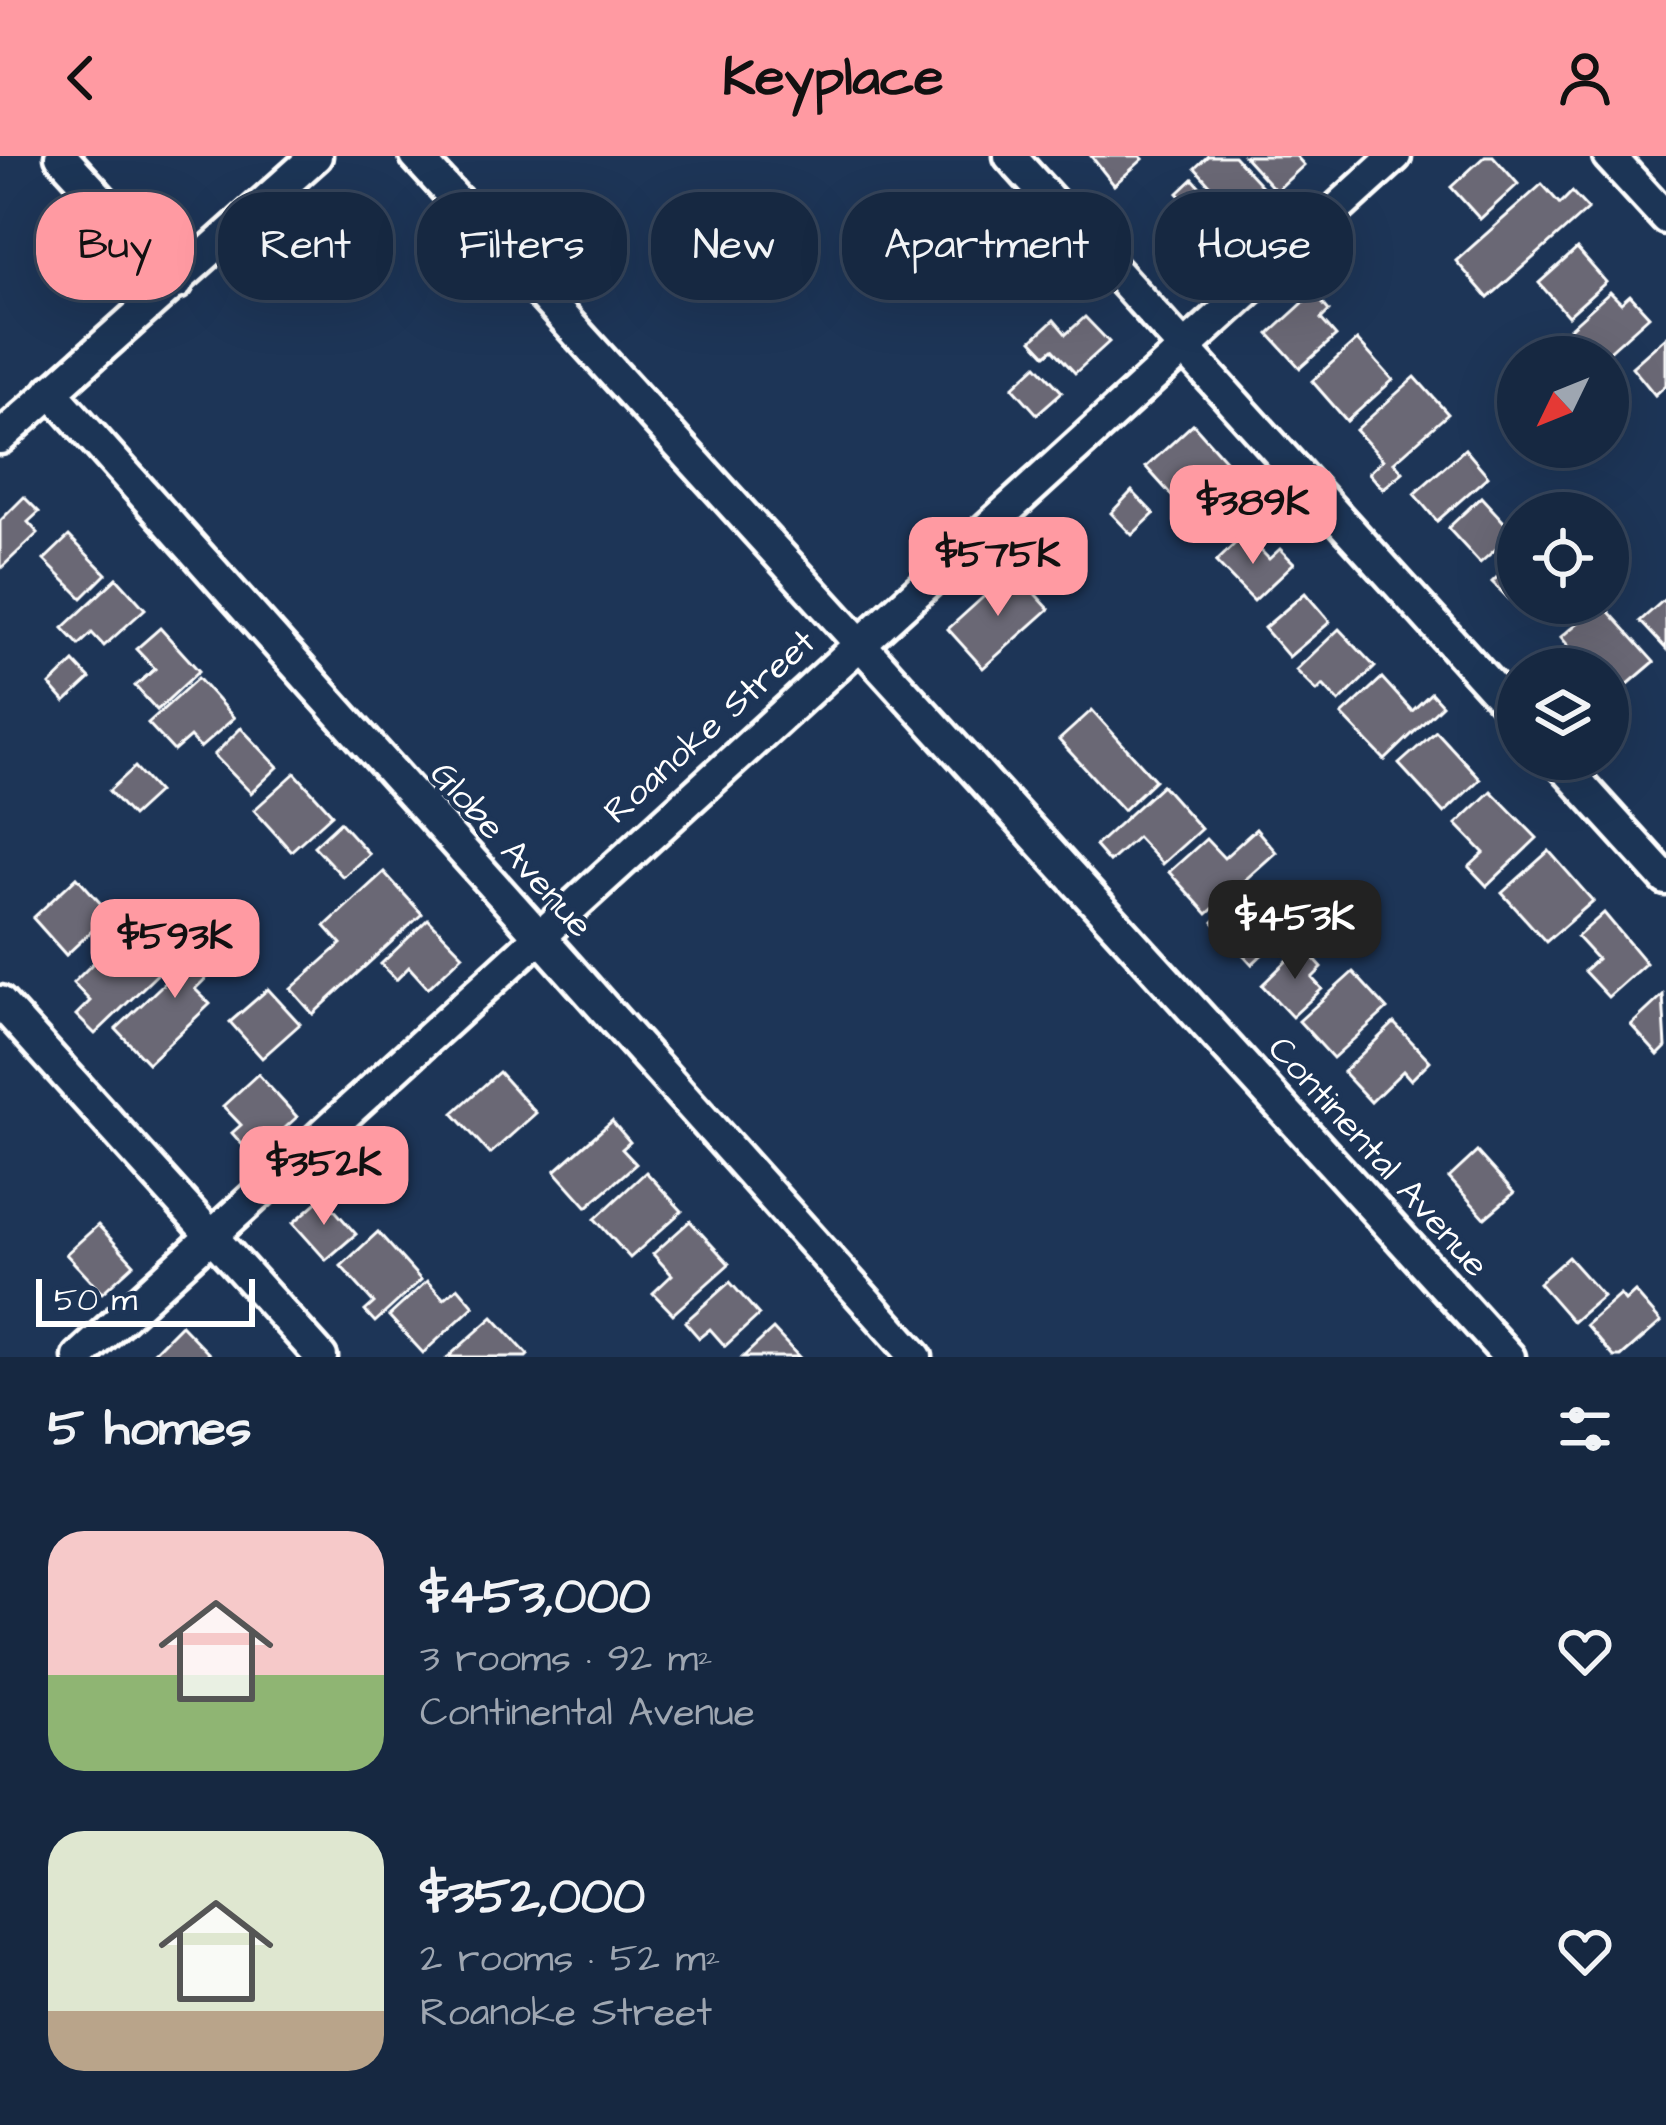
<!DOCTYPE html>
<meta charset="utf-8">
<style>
:root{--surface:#162841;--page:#1f3048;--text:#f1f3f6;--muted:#9ea6b1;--line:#35445a;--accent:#ff9aa2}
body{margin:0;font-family:"Architects Daughter",sans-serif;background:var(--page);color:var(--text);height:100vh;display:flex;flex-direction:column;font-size:45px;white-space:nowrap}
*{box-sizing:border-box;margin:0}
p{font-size:39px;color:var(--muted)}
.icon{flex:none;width:66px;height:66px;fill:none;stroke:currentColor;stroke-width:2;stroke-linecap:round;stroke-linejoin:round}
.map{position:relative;height:1201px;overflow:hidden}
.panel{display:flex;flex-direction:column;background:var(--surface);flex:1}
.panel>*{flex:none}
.top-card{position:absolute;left:36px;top:36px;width:1596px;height:108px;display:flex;gap:24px}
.needle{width:78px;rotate:227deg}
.controls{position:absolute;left:1497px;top:180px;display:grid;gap:24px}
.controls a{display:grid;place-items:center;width:132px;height:132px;border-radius:50%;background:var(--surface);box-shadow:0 12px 48px #0002,0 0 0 3px var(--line);font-size:60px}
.scale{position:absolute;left:36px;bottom:30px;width:219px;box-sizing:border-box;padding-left:12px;border:6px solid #fff;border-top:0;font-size:33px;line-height:42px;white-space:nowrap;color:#fff;-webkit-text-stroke:9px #1d3557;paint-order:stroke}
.price{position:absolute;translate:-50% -102px;padding:0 27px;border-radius:24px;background:var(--accent);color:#111;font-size:39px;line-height:78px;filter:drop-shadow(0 3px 6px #0008)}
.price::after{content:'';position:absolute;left:50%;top:72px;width:36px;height:27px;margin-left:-18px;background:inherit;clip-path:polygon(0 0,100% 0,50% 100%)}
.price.active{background:#222;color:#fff}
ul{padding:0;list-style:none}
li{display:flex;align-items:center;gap:36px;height:300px;padding:0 48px}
li span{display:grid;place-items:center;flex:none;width:336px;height:240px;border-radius:36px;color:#555}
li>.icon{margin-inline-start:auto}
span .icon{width:144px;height:144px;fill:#fffc;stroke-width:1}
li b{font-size:51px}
h2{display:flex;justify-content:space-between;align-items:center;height:144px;padding:0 48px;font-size:51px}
.chip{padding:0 42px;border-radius:48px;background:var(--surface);box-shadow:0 12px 48px #0002,0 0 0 3px var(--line);font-size:42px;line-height:108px}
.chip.active{background:var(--accent);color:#111}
header{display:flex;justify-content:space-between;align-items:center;height:156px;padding:0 48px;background:var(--accent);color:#111;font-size:54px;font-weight:700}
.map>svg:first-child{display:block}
.building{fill:#6a6874;stroke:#fff;stroke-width:3}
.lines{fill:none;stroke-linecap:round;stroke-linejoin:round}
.street-casing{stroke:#fff;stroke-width:39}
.street{stroke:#1d3557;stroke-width:30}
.labels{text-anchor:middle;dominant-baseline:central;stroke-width:9;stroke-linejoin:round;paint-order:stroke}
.street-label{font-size:36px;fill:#fff;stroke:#1d3557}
</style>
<header><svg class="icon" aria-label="back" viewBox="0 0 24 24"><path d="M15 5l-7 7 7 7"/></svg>Keyplace<svg class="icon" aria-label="person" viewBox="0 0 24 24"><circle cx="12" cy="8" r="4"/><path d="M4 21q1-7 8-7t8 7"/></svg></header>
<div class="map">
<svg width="1666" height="1201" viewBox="0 0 1666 1201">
<rect width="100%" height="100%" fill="#1d3557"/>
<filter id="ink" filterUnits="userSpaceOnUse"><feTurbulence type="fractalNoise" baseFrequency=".00833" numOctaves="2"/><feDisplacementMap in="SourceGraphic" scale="24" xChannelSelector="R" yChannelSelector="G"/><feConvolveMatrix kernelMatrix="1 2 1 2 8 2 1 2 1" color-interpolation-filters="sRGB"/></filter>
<g filter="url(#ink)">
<!-- building -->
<g class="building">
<path d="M1091 0H1140L1143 3 1114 29Z"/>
<path d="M1208 0H1234L1270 39 1242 65 1195 12Z"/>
<path d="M1244 0H1296L1304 9 1276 35Z"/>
<path d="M1485 0H1493L1518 28 1480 63 1451 31Z"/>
<path d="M1193 23 1247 84 1196 130 1158 88 1194 55 1178 37Z"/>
<path d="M1542 28 1560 48 1572 36 1588 53 1488 142 1456 105Z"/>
<path d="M1577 93 1606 126 1568 160 1539 127Z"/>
<path d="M1610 136 1621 147 1630 139 1649 160 1603 201H1594L1569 173Z"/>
<path d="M1314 137 1329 155 1321 163 1336 180 1300 212 1269 178Z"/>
<path d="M1085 161 1109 186 1075 217 1053 193 1046 199 1032 184 1054 164 1066 178Z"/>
<path d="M1666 181V229L1655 239 1632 211Z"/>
<path d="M1357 184 1393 224 1347 265 1312 225Z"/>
<path d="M1037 209 1062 236 1037 258 1013 231Z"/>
<path d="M1415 221 1448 258 1394 306 1403 316 1383 333 1369 317 1383 304 1356 274Z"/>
<path d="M1193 268 1249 331 1203 374 1146 311Z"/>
<path d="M1465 293 1488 320 1437 365 1414 338Z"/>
<path d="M1132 335 1154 358 1132 379 1111 357Z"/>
<path d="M24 341 39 356 28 366 38 377 0 413V365Z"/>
<path d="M1481 341 1514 377 1480 407 1448 372Z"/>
<path d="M1245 378 1269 403 1280 393 1294 407 1254 445 1216 406Z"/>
<path d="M69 380 106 418 82 442 44 404Z"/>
<path d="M1518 401V447H1523L1518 452 1492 426Z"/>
<path d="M1013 414 1049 453 983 512 948 473Z"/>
<path d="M117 422 145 453 104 490 92 477 79 489 63 472Z"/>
<path d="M1305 437 1330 466 1289 501 1264 472Z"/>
<path d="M1666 442V493L1640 465Z"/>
<path d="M1601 447 1654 506 1620 535 1608 520V513H1602L1586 495 1578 502 1561 481Z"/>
<path d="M160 472 199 515 157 554 135 530 155 513 136 493Z"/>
<path d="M1339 473 1375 511 1339 546 1323 529 1317 535 1296 514Z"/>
<path d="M74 506 90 523 65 546 50 529Z"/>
<path d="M198 522 234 562 200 592 190 581 174 595 148 567Z"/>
<path d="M1382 522 1412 555 1431 537 1442 549 1385 604 1342 559Z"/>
<path d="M1092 554 1155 624 1123 654 1059 584Z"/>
<path d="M241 572 278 611 251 637 214 599Z"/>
<path d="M1436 575 1480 623 1444 657 1399 608Z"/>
<path d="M135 611 158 636 132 660 109 635Z"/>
<path d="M295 617 332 658 291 695 254 654Z"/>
<path d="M1162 629 1201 673 1162 708 1137 681 1109 706 1095 690Z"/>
<path d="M1491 635 1537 682 1487 730 1469 711 1484 697 1456 668Z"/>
<path d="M340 666 369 698 343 721 314 690Z"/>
<path d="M1256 673 1276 696 1207 758 1169 716 1206 683 1224 702Z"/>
<path d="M1549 695 1593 745 1546 786 1502 737Z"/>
<path d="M384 716 422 758 313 858 291 833 341 788 325 770Z"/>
<path d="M77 721 110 758 66 799 33 762Z"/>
<path d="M1258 741 1288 774 1252 808 1213 766 1233 746 1242 756Z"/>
<path d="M1604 757 1646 807 1608 841 1584 815 1597 803 1577 781Z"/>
<path d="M428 763 463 799 428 832 409 811 396 824 381 808Z"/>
<path d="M136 765 173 803 95 878 76 859 90 845 73 827Z"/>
<path d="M221 773 238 791 195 833 210 848 148 907 116 873Z"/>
<path d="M1302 790 1322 812 1312 822 1322 833 1292 861 1262 829Z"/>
<path d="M1353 816 1387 853 1333 902 1299 865Z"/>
<path d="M268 833 300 868 262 902 230 866Z"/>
<path d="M1663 839 1666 891 1658 899 1631 869Z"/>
<path d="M1394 867 1430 905 1411 924 1403 915 1371 946 1343 916Z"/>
<path d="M499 916 536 957 490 998 453 957Z"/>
<path d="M258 918 297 961 253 1001 232 977 241 969 223 950Z"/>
<path d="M612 965 630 986 622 993 636 1008 587 1051 555 1015Z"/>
<path d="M1477 996 1514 1037 1485 1062 1449 1022Z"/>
<path d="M646 1016 682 1055 630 1102 595 1063Z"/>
<path d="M323 1041 356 1078 326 1104 293 1067Z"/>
<path d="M690 1065 729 1108 673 1158 653 1137 672 1119 653 1098Z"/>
<path d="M98 1069 134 1108 102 1137 66 1098Z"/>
<path d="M378 1076 421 1124 375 1166 365 1155 374 1147 341 1110Z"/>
<path d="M1568 1101 1603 1140 1573 1166 1539 1127Z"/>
<path d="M427 1125 444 1143 458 1131 474 1150 423 1197 389 1160Z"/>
<path d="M730 1126 759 1159 725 1190 710 1173 699 1182 685 1166Z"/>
<path d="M1635 1136 1661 1166 1621 1201H1614L1586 1169 1620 1139 1625 1145Z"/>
<path d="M493 1161 528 1199 526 1201H448Z"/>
<path d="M181 1169 212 1201H149Z"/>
<path d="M773 1173 799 1201H743Z"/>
</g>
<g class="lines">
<!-- street casing -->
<g class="street-casing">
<g id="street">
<path d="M61 0 177 127"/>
<path d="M416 0 1509 1201"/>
<path d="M1010 0 1518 560"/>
<path d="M1609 0 1666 62"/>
<path d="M51 235 916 1201"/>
<path d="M0 282 316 0"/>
<path d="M1557 603 1666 723"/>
<path d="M0 846 321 1201"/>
<path d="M79 1201 1395 0"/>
</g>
</g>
<!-- street -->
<use href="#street" class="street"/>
</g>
</g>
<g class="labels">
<!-- street labels -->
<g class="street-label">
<text transform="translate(710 571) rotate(-42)">Roanoke Street</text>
<text transform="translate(511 694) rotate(48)">Globe Avenue</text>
<text transform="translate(1378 1001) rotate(48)">Continental Avenue</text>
</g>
</g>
</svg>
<div class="controls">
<a><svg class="needle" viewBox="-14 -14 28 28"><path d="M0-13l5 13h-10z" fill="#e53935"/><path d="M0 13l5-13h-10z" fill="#9ea6b1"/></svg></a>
<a><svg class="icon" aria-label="locate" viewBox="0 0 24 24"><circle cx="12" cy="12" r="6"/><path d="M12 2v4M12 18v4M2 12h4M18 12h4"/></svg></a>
<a><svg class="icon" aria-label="layers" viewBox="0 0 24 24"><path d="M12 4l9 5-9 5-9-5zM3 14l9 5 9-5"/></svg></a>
</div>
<div class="scale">50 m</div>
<b class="price" style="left:1253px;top:411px">$389K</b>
<b class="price" style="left:998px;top:463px">$575K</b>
<b class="price active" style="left:1295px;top:826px">$453K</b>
<b class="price" style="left:175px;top:845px">$593K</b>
<b class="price" style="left:324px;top:1072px">$352K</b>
<div class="top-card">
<a class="chip active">Buy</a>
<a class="chip">Rent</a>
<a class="chip">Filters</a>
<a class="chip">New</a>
<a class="chip">Apartment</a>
<a class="chip">House</a>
</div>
</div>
<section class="panel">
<h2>5 homes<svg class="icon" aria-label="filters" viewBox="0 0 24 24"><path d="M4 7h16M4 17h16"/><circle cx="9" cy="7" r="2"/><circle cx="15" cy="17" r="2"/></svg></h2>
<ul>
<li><span style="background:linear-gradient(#f6c9c9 60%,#8fb573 0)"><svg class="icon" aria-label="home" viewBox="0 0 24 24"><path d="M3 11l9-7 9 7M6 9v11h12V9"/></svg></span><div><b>$453,000</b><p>3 rooms · 92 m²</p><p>Continental Avenue</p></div><svg class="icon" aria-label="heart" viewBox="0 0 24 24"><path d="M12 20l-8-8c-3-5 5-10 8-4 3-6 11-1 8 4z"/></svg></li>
<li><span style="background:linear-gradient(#dfe7d0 75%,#b9a48a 0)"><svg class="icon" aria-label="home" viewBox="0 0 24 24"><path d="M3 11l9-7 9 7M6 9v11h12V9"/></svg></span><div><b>$352,000</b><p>2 rooms · 52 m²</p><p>Roanoke Street</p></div><svg class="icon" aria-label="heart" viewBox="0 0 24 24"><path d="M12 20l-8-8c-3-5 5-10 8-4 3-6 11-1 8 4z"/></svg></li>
</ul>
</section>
